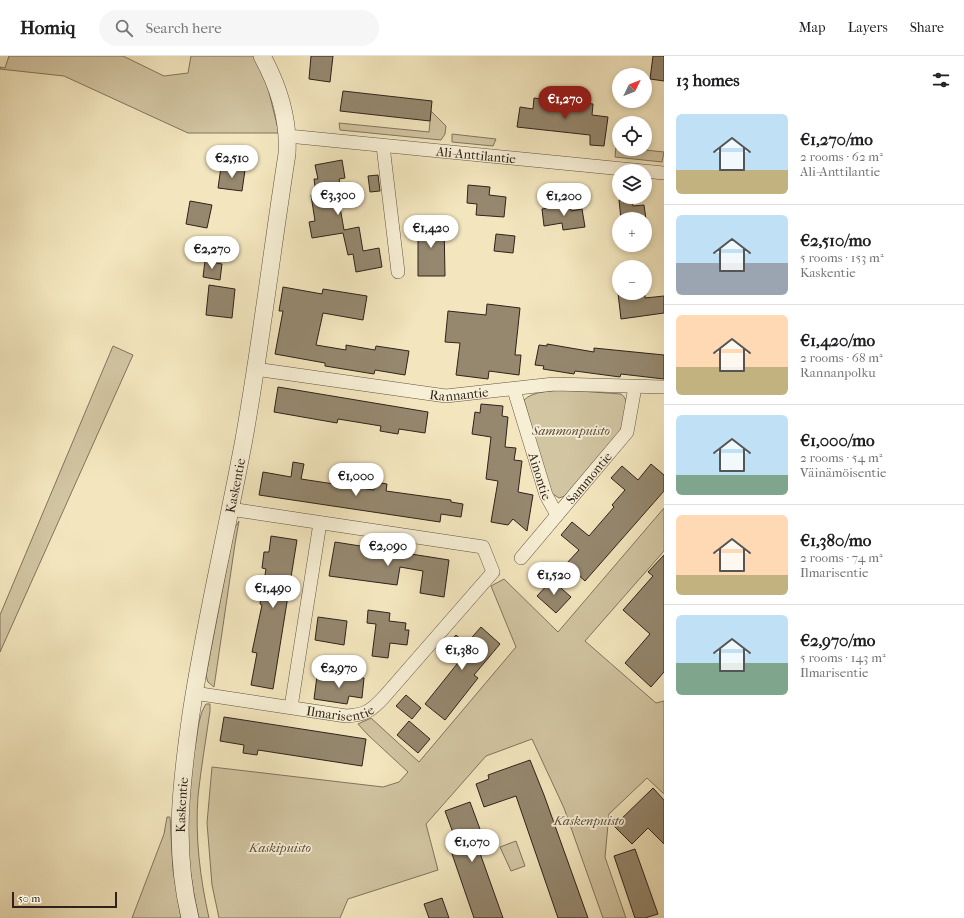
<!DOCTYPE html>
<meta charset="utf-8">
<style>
:root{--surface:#fff;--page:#f6f6f6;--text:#202124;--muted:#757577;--line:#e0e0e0;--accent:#8f2418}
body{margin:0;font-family:"IM FELL French Canon",serif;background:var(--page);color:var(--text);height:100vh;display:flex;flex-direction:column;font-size:15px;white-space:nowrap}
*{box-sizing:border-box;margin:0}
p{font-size:13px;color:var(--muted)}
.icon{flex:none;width:22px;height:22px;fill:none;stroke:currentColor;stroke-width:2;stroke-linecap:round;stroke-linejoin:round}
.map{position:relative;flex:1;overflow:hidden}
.side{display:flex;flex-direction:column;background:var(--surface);width:300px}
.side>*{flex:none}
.needle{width:26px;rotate:47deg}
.controls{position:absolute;left:612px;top:12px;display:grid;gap:8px}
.controls a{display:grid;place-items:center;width:40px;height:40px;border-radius:50%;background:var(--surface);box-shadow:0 2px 6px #0003;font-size:20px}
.scale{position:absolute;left:12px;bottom:10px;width:105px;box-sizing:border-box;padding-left:4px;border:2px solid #2f221a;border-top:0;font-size:11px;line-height:14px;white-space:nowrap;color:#2f221a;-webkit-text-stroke:3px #f7efd5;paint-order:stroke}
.price{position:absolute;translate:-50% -34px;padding:0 9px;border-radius:14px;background:#fff;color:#222;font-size:13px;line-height:26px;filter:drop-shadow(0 1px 2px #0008)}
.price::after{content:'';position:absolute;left:50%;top:24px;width:12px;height:9px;margin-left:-6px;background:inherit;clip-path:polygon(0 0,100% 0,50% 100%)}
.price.current{background:var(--accent);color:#fff}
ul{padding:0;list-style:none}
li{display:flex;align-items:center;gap:12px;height:100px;padding:0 12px}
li+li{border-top:1px solid var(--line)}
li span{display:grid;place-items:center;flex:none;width:112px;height:80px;border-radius:6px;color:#555}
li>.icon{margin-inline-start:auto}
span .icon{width:48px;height:48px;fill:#fffc;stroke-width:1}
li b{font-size:17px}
h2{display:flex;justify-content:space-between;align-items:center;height:48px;padding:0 12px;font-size:17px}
header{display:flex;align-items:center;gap:24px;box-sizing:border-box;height:56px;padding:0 20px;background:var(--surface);border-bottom:1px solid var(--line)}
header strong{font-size:19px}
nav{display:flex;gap:22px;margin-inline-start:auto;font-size:14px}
.search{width:280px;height:36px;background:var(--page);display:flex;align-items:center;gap:10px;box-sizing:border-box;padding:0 14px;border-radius:22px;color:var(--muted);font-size:15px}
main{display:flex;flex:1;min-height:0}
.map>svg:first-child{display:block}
.green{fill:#d2c5a2;stroke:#80745e}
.building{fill:#95886f;stroke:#2f221a}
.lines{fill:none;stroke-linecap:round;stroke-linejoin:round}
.minor-casing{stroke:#605343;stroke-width:14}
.tertiary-casing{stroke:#605343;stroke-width:18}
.minor{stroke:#f7efd5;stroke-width:13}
.tertiary{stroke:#f7efd5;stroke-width:17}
.labels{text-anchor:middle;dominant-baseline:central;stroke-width:3.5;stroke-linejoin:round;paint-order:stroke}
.street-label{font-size:13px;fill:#2f221a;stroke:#f7efd5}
.park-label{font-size:13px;font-style:italic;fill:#584b3c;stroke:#f7efd5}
</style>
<header>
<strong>Homiq</strong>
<div class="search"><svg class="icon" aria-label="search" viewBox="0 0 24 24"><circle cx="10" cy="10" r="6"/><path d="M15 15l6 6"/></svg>Search here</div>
<nav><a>Map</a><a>Layers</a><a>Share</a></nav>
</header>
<main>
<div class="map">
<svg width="664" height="862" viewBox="0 0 664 862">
<rect width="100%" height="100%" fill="#f3e6be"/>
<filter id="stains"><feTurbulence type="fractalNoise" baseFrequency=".005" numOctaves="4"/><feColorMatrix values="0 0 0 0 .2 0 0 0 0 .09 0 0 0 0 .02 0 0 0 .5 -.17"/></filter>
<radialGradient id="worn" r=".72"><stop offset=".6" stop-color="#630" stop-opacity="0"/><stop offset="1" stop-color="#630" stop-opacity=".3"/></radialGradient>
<!-- green -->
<g class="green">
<path d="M9 0H123L164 20 188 17 191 0H253L264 16 279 77H188L64 20 0 13V11L5 12Z"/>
<path d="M431 55 446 70 445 78 441 84 340 74 339 67 429 76Z"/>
<path d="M452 78 496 83 493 90 452 86Z"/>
<path d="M616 91 664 96 662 106 615 101Z"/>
<path d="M113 290 133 299 0 596V559Z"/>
<path d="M564 334 621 338C632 345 624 365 620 376L565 440 559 442 550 436 524 344C533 335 551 335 564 334Z"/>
<path d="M664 452V495L585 585 656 647 664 645V738L647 722 609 758 605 801 626 862H603L564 752 532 683 486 700 426 768 438 814 348 843 340 862H219L212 829 207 767 212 711 383 731 399 726 408 716 368 679 358 668 371 662 419 706 516 591 491 530 504 523 558 576Z"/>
<path d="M239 465 235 488 214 631 208 626 206 620 234 473Z"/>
<path d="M206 648H210V655C206 683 201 712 198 740 195 781 200 822 209 862H199C190 824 184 776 188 738 190 720 193 703 196 686 198 674 199 658 206 648Z"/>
<path d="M167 761H170L173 814 181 862H132L164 778Z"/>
<path d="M516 785 525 810 511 815 500 791Z"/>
</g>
<!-- building -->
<g class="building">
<path d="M311 0H333L330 26 309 23Z"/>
<path d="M653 0H664V25L650 23Z"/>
<path d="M343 35 432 45 430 65 340 55Z"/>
<path d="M534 42 550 44 549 50 577 54 578 46 593 48 592 59 608 61 604 90 590 89V79L517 71 520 51 533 53Z"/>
<path d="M342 104 345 122 339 123 342 139 338 140 344 174 359 171 363 195 379 192 382 211 356 216 353 198 348 199 343 177 312 182 309 166 315 165 311 139 316 138 314 123H318L315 109Z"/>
<path d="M221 111 245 114 242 135 218 132Z"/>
<path d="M378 119 380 135 370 136 368 120Z"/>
<path d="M468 129 490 131 489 139 506 141 504 161 476 159 477 148 467 147Z"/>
<path d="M632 143 633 150 644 149 646 163H621L619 144Z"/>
<path d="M190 145 212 149 207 172 186 168Z"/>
<path d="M570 149 571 155 582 153 585 171 563 174 562 167 544 170 542 153Z"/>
<path d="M418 165H444L445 220H418Z"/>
<path d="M496 178 515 180 513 197 494 195Z"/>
<path d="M205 205 222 208 220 224 203 221Z"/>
<path d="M209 229 235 233 232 262 206 259Z"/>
<path d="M283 231 322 238 323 233 367 240 363 264 323 257 316 289 346 294V289L375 294 376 290 409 295 405 319 375 314 374 318 325 310V307L275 298 283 255H279Z"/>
<path d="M618 237H645V242L664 240V257L621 263Z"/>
<path d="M487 248 520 252 515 299H521L519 319 489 315 488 323 456 319 460 287 445 286 448 255 486 259Z"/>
<path d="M547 288 594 296V292L664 299V323L621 318 620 321 575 315 574 318 543 313 544 310 535 309 539 289 547 290Z"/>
<path d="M278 331 428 356 425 377 399 373 398 378 380 375 381 370 338 363 337 367 274 356Z"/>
<path d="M481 348 503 350 502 360 508 361 505 391 516 392 514 404 522 405 518 436 533 439 527 475 513 463 508 469 491 466 498 425 486 423 491 381 472 378 475 356 480 357Z"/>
<path d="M293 406 304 408 301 423 374 434 375 426 387 428 386 435 451 444V446L463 448 461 461 441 458 440 466 259 439 263 416 291 421Z"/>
<path d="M651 408 664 419V435L585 525 566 508 579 494 561 479 572 466 589 480 614 451 612 449 625 434 611 422 622 410 638 424Z"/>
<path d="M271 480 297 484 273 633 251 629 257 597 252 596 262 549 260 548 266 513 262 512 264 496H269Z"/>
<path d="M335 486 449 504 444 541 420 537 423 515 400 511 397 529 329 520Z"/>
<path d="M664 499V616L651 631 625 607 650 578 623 554 653 520 648 516Z"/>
<path d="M552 524 571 541 556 557 537 540Z"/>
<path d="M368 554 390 557 389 565 406 567 405 574H409L407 589 390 587 388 602 372 600 376 568 367 567Z"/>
<path d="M318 561 347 565 344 589 315 584Z"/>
<path d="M481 571 500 588 474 619 478 622 445 664 425 648 461 603 446 590 456 579 466 588Z"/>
<path d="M317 620 346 624V620L364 622 362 642 349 640 347 648 314 643Z"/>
<path d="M406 639 421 652 412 663 396 650Z"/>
<path d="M224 661 366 683 362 710 258 694 257 699 243 697 244 689 220 685Z"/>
<path d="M409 665 430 683 418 697 397 679Z"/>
<path d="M530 704 544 739 588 862H558L516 740 484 751 476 728 489 723 488 719Z"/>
<path d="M653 732 664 744V788L648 772 632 788 614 770Z"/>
<path d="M470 746 484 784 476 786 503 862H474L451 795 459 793 445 755Z"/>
<path d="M635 793 658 858 645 862H635L614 800Z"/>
<path d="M442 842 449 862H429L424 848Z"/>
</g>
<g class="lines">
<!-- minor casing -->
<g class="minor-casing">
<g id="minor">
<path id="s1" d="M288 80 664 117"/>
<path d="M383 90 398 216"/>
<path id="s2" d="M255 313 446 340 554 328 664 331"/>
<path id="s3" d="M514 334 546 439 557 459"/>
<path id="s4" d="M521 502 627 376 635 331"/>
<path id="s5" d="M194 637 346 660C365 659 371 655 384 641L493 516 483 491 230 453"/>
<path d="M291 651 320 467"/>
</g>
</g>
<!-- tertiary casing -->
<g class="tertiary-casing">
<g id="tertiary">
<path id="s6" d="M190 862C173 792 181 728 191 658 205 565 227 475 244 383 261 288 272 193 287 98 289 63 279 31 262 0"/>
</g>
</g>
<!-- minor -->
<use href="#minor" class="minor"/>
<!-- tertiary -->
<use href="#tertiary" class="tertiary"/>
</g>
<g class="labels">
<!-- street labels -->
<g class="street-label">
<text stroke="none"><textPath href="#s1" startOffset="189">Ali-Anttilantie</textPath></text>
<text stroke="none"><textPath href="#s2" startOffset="206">Rannantie</textPath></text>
<text stroke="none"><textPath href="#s3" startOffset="90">Ainontie</textPath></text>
<text stroke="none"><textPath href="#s4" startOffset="105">Sammontie</textPath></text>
<text stroke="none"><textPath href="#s6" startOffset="438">Kaskentie</textPath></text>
<text stroke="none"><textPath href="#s5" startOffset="148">Ilmarisentie</textPath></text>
<text stroke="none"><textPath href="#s6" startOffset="114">Kaskentie</textPath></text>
</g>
<!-- park labels -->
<g class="park-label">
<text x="571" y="374">Sammonpuisto</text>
<text x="589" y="764">Kaskenpuisto</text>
<text x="280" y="791">Kaskipuisto</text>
</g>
</g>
<rect width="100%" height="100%" filter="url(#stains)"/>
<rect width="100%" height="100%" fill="url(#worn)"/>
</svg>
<div class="controls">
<a><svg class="needle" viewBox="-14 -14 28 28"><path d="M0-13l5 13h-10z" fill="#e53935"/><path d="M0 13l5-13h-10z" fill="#757577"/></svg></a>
<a><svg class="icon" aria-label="locate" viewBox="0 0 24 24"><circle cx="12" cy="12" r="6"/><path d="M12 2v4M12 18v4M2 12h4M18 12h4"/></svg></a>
<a><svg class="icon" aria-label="layers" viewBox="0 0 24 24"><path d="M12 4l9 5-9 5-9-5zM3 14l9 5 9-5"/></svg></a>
<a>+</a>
<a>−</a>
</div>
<div class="scale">50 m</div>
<b class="price current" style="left:565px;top:64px">€1,270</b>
<b class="price" style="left:232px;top:123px">€2,510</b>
<b class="price" style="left:338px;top:160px">€3,300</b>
<b class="price" style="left:564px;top:161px">€1,200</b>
<b class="price" style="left:431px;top:193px">€1,420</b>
<b class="price" style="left:212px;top:214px">€2,270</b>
<b class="price" style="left:356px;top:441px">€1,000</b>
<b class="price" style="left:388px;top:511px">€2,090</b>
<b class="price" style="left:554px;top:540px">€1,520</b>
<b class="price" style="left:273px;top:553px">€1,490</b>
<b class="price" style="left:462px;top:615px">€1,380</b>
<b class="price" style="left:339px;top:633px">€2,970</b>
<b class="price" style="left:472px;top:807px">€1,070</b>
</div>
<section class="side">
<h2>13 homes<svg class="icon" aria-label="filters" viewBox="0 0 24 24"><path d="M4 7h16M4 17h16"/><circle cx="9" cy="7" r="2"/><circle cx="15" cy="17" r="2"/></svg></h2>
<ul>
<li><span style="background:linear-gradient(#bfe0f5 70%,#c2b280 0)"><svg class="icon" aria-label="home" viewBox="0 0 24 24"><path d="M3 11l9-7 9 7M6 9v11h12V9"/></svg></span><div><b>€1,270/mo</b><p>2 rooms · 62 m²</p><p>Ali-Anttilantie</p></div></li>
<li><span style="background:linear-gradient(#bfe0f5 60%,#9aa5b1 0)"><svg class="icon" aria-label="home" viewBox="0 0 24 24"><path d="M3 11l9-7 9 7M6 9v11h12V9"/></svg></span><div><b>€2,510/mo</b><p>5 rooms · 153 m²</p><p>Kaskentie</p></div></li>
<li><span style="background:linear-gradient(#ffd9b3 65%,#c2b280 0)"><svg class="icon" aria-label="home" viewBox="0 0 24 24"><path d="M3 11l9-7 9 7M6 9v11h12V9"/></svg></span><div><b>€1,420/mo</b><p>2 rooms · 68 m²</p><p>Rannanpolku</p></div></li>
<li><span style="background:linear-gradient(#bfe0f5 75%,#7fa58c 0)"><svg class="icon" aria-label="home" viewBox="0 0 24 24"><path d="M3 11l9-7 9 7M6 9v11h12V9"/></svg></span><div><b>€1,000/mo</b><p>2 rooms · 54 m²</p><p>Väinämöisentie</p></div></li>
<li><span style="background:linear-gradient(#ffd9b3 75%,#c2b280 0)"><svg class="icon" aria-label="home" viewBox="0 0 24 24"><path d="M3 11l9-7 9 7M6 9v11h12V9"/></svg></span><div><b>€1,380/mo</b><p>2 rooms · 74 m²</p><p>Ilmarisentie</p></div></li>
<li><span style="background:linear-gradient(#bfe0f5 60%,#7fa58c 0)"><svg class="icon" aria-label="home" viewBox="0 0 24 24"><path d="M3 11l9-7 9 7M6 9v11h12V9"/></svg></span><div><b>€2,970/mo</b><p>5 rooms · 143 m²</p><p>Ilmarisentie</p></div></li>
</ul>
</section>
</main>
